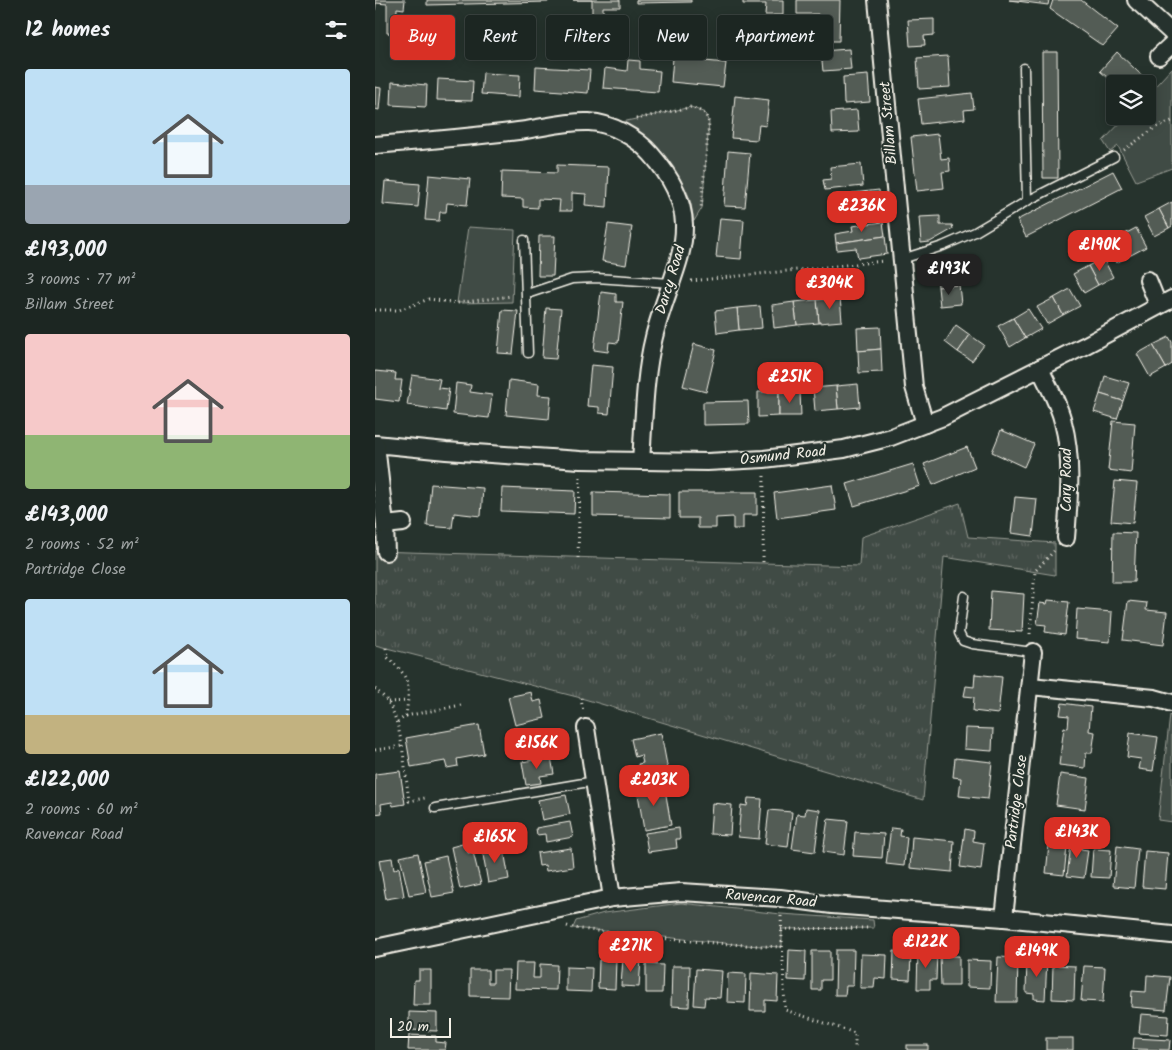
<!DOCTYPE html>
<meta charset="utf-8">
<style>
:root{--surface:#1c2622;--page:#252e2a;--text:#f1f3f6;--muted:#a0a5a5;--line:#3a4340;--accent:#d93025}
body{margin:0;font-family:Kalam,sans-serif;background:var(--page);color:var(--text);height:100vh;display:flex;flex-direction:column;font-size:19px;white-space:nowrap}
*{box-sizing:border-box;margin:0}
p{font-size:16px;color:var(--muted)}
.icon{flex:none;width:28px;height:28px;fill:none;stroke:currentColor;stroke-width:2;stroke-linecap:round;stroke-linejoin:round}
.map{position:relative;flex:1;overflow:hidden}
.side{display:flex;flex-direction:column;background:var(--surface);width:375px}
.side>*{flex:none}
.hud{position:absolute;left:15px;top:15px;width:475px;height:45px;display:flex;gap:10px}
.buttons{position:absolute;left:731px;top:75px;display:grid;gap:10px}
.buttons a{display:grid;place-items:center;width:50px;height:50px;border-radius:5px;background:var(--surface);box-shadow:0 2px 12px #0003,0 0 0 1px var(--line);font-size:25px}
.scale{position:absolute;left:15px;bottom:12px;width:61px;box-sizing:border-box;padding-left:5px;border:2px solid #f4f1e8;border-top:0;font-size:14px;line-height:18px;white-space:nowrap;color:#f4f1e8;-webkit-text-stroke:4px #26332d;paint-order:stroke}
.price{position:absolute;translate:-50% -42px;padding:0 11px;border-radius:10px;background:var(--accent);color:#fff;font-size:16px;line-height:32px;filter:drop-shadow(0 1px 2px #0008)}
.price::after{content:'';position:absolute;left:50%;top:30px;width:15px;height:11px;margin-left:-8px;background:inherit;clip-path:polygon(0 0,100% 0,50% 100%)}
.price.on{background:#222;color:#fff}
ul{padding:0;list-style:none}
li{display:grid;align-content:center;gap:10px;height:265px;padding:0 25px}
li span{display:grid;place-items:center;height:155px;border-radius:5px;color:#555}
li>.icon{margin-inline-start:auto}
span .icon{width:90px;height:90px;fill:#fffc;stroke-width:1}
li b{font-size:21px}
h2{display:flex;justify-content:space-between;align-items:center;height:60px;padding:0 25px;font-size:21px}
.tag{padding:0 18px;border-radius:5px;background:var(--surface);box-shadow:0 2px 12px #0003,0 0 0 1px var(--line);font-size:18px;line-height:45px}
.tag.on{background:var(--accent);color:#fff}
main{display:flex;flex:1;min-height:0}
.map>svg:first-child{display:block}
.grass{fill:#414b45;stroke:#9a9e96}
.park{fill:url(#park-tufts);stroke:#9a9e96}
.building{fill:#525c55;stroke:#f4f1e8}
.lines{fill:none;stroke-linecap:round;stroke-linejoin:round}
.service-casing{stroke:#f4f1e8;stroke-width:11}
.minor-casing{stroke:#f4f1e8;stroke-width:20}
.path{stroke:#f4f1e8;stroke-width:3;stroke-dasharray:1 4;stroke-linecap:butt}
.service{stroke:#26332d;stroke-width:8}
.minor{stroke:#26332d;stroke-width:16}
.labels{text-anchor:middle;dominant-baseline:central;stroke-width:4;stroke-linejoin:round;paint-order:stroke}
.street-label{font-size:15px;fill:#f4f1e8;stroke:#26332d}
</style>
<main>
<section class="side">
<h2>12 homes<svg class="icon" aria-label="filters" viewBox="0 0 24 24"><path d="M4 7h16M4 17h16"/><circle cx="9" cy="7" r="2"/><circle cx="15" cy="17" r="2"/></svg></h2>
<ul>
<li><span style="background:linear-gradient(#bfe0f5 75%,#9aa5b1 0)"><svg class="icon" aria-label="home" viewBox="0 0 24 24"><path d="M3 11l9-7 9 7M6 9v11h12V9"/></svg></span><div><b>£193,000</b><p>3 rooms · 77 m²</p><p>Billam Street</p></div></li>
<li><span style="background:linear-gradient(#f6c9c9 65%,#8fb573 0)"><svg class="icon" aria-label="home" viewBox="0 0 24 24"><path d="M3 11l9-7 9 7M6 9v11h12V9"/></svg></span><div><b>£143,000</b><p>2 rooms · 52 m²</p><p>Partridge Close</p></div></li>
<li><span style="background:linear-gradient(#bfe0f5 75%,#c2b280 0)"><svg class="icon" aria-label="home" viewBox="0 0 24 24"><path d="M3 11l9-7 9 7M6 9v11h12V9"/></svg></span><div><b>£122,000</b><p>2 rooms · 60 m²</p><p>Ravencar Road</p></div></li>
</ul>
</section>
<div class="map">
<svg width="797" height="1050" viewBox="0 0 797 1050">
<defs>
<pattern id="park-tufts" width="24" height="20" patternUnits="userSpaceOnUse" patternTransform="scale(1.25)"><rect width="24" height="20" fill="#414b45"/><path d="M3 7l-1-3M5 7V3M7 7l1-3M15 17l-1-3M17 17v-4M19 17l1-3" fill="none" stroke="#5d6560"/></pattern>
</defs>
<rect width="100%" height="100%" fill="#26332d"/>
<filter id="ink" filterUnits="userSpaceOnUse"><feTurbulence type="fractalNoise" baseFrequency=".02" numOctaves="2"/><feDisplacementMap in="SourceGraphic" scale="10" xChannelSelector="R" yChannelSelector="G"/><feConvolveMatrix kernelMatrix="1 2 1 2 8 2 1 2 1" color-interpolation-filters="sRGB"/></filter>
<g filter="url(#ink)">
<!-- grass -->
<g class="grass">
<path d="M797 68V168L761 181 743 146 735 152 728 141 752 116H772L773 94Z"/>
<path d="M316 107 330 113 334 123 327 208 319 221C317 211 316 199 311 190 297 161 275 138 247 122Z"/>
<path d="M93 227 140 230 137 302 82 303Z"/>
<path d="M795 715 797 717V822L783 820Z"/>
<path d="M306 903 406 914 498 920 499 928 407 929V947L369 945 198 928 201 921 229 913Z"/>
</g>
<!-- park -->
<path class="park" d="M585 503 593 537 680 543V575L569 557 548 800 206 698 0 645V551L484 566 486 537Z"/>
<!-- building -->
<g class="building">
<path d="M0 0H30L29 9 22 8 21 34 12 33V4L1 3 0 14Z"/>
<path d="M52 0H173V2L52 5Z"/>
<path d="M198 0H245V7H228V14H217V0Z"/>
<path d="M261 0H316V2L261 3Z"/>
<path d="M364 0H408V15H390L391 4H368V0Z"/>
<path d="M422 0H465L464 41H443V14H422Z"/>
<path d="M634 0H674L673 5Z"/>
<path d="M678 0H706L743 29 728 46 675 9Z"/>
<path d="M559 19V35L549 36 550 45 535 46 533 20Z"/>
<path d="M474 49 476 69 448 71 446 51Z"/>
<path d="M667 52H682L683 178H668Z"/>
<path d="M742 52 778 86 772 92V84H740L725 71Z"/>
<path d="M573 56 575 87 544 89 542 58Z"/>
<path d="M298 58 351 63 348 87 296 82Z"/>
<path d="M253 60 265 61V69L285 71 283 92 228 88 230 68 252 71Z"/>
<path d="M161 67 215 70 213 93 160 89Z"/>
<path d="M108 73 145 75 144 97 106 94Z"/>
<path d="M493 75 495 102 469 104 468 77Z"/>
<path d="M63 79 98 81 97 101 62 100Z"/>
<path d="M17 82 52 85 51 107 16 105Z"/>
<path d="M0 87 6 88 4 110 0 109Z"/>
<path d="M597 93 599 109 589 110 590 119 546 124 543 99Z"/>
<path d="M360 96 394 100 391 126 384 125 382 140 356 138Z"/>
<path d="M482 110 484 132 457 133 456 112Z"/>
<path d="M563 134 566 159 574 158 575 171 567 172 569 188 542 191 536 137Z"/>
<path d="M353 151 375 153 370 207 349 206Z"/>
<path d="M486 164 488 186 450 190 448 180 456 179 455 167Z"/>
<path d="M182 165 234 167 232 207 210 205 211 194 197 193V211H184L185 200 163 199V208L148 207V199L126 198 127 171 182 173Z"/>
<path d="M738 171 747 188 651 237 642 220Z"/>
<path d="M54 175 95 179 92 205 72 203 71 212H65L64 221 50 220Z"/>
<path d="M10 181 45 184 43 207 8 204Z"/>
<path d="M504 190 507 216 480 219 477 193Z"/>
<path d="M797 202V226L794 228 784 209Z"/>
<path d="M784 209 794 228 779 236 769 217Z"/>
<path d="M565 216V225H577L578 229 555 242 546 243 544 217Z"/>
<path d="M345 218 369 220 366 259 341 257Z"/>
<path d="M508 222 510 236 461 243 460 234 478 231 477 226Z"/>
<path d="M233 224 257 227 251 265 227 261Z"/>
<path d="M761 228 771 247 756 255 746 236Z"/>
<path d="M164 236H180L178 276H163Z"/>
<path d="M510 236 512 254 483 258 481 248 462 250 461 243Z"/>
<path d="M746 236 756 255 741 263 731 244Z"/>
<path d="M728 258 738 277 723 285 713 266Z"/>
<path d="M582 266 584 285 563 287 561 268Z"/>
<path d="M713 266 723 285 709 293 698 274Z"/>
<path d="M584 285 586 304 565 306 563 287Z"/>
<path d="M695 289 705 306 688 315 679 298Z"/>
<path d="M226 292 241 294V302H248L243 343 234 342 233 352 219 350Z"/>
<path d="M465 297 467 321 444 323 442 300Z"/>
<path d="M679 298 688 315 672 324 662 307Z"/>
<path d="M442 300 444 323 422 325 419 302Z"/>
<path d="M419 302 422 325 399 328 397 305Z"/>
<path d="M385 306 387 328 364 330 362 308Z"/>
<path d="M171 308 186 309 181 359 167 358Z"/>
<path d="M362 308 364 330 342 333 340 311Z"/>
<path d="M653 309 666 329 650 338 638 318Z"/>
<path d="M127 310 143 311 138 354 123 353Z"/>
<path d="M638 318 650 338 635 347 623 326Z"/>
<path d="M581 325 595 335 583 352 570 342Z"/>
<path d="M505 327 506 349 483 351 482 328Z"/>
<path d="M595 335 609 345 597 361 583 352Z"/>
<path d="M794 337 797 342V364L791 368 778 345Z"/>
<path d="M319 344 341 350 331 392 308 386Z"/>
<path d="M778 345 791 368 775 377 762 354Z"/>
<path d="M506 349 507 372 484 373 483 351Z"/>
<path d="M216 365 238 367 234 414 224 413V407L212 406Z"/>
<path d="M0 371 21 373 20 380H27L24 402 0 399Z"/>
<path d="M37 375 65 379 63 388 74 389 71 411 32 405Z"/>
<path d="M730 376 754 383 748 401 725 394Z"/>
<path d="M134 380 164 384 163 395 176 396 174 419 131 415Z"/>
<path d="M81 383 96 385 95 392 117 395 114 418 78 414Z"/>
<path d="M483 384 485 407 463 409 461 386Z"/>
<path d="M461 386 463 409 440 411 438 388Z"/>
<path d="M383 392H404V416L383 417Z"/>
<path d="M404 392H425L426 416H404Z"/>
<path d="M725 394 748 401 742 419 719 412Z"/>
<path d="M373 401 374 424 328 425V402Z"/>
<path d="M738 421 760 423 756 473 733 470Z"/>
<path d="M626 430 659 444 649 467 617 452Z"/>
<path d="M592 447 600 467 558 485 549 464Z"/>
<path d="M538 464 545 486 479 506 472 484Z"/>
<path d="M740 481 762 483 758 523 736 521Z"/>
<path d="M56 484 108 488 106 516 79 513 77 528 52 526Z"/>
<path d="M457 485 461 510 402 518 399 493Z"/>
<path d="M127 488 200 491 199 514 126 511Z"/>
<path d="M218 492 295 494V518L218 516Z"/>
<path d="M304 492H382V515H368V529H358V517L341 518V528H323V518H304Z"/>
<path d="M640 497 662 499 658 536 636 533Z"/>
<path d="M738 532 761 533 759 582H737Z"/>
<path d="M616 591 649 594 647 632 614 630Z"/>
<path d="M673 600 694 602 690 635 670 632 671 625 662 624 665 603 672 604Z"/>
<path d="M753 601 772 603 771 610 792 612 788 645 748 640Z"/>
<path d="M702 609 737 612 735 642 700 639Z"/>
<path d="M600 674 627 677 623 714 598 711 599 697 589 696 591 686 599 687Z"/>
<path d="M156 692 158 702 166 700 170 718 140 725 133 697Z"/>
<path d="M687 703 716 707 714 731 720 732 717 753H711L710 768 684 765 689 727 693 728 694 716 685 715Z"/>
<path d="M104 725 109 754 82 759 83 766 72 768 70 761 36 767 31 738Z"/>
<path d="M590 728 618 729 617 751 589 749Z"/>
<path d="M169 733 173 751 145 757 141 738Z"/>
<path d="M286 733 294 776 266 781 263 764 268 763 266 755 260 757 256 739Z"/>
<path d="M755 733 783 737 778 771 764 769 766 759 752 757Z"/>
<path d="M176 757 179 774 165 776 166 783 151 785 147 762Z"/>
<path d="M580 758 617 762 613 799 584 796 586 778 578 777Z"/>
<path d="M25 771 30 804 18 806 17 802 6 804 7 813 0 814V774Z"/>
<path d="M685 774 714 778 710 809 681 805Z"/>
<path d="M289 783 296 825 269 830 262 788Z"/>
<path d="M191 795 195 814 167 820 163 800Z"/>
<path d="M373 798 387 799 384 839 363 837 366 805 372 806Z"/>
<path d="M337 803 357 805 355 835 335 834Z"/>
<path d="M431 808 445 810 440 852 417 849 422 814 430 815Z"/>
<path d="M394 810 417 812 413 847 390 844Z"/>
<path d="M453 819 473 821 469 855 448 852Z"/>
<path d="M195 822 198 837 171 842 170 834 162 835 161 828Z"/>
<path d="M304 828 305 839H301L302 848 273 852 270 833Z"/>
<path d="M516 828 526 829 525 836 532 837 529 866 511 864Z"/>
<path d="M590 829 599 831 598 841 609 843 606 870 585 867Z"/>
<path d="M480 832 509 834 507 858 478 856Z"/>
<path d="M537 837 579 841 577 872 535 868Z"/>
<path d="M697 837 708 838 706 849 713 850 709 878 692 876Z"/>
<path d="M91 843 93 853 98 852 106 884 85 889 76 847Z"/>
<path d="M128 845 134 879 113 883 107 849Z"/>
<path d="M674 845 692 847 689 875 671 873Z"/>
<path d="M742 846 763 849 759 888 738 886Z"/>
<path d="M196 848 198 867 171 871 170 865 164 866 162 853Z"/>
<path d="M718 849 736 850 734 878 716 877Z"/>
<path d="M770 851 793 853 790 889 767 887Z"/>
<path d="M43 853 51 892 34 895 25 857Z"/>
<path d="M71 856 79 893 57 897 49 861Z"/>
<path d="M17 858 19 870 24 867 29 896 11 899 4 860Z"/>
<path d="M414 950 431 951 430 981 413 980Z"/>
<path d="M461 950H479L478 986H471L470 995H460Z"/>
<path d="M437 951H455V980H446V990H437Z"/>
<path d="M519 951 536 952 535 980 518 979Z"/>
<path d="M543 951 562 952 561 980H555V989H542Z"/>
<path d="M486 954 512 955 511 979 500 978 499 988H485Z"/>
<path d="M565 956H584V986H566Z"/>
<path d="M623 957 643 958 642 1002H621Z"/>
<path d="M248 958 266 959 264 987 246 986Z"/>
<path d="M652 958 672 959 670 1000 659 999V994L651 993Z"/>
<path d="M224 960H241L240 989 223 988Z"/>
<path d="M592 960 616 961 615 988 592 987Z"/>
<path d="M141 963H159L158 978H165V964L182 965 181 990 140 989Z"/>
<path d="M271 964 288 965 287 993H271Z"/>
<path d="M678 965 700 966 699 1000 677 999Z"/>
<path d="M297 966H315L314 1007 296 1006Z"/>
<path d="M709 966 730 967 728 1002 706 1001Z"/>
<path d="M191 967 217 968 216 992 191 991Z"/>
<path d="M321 969 347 971 345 998 330 997 329 1006 319 1005Z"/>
<path d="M44 970H56V1005H38L39 980H44Z"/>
<path d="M95 970H113V983H118V970H134L133 997 95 996Z"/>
<path d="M353 973 371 974 370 1003 352 1002Z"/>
<path d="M376 973 403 975 402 1001 390 1000V1011H375Z"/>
<path d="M772 975 795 977 791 1010 756 1007 757 991 771 992Z"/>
<path d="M34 1012 62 1013V1031L34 1030Z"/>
<path d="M766 1014 794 1016 793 1035 764 1033Z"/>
<path d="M34 1035 61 1036V1042L71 1043 70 1050H33Z"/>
<rect x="671" y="1038" width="27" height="12"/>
<path d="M759 1038 795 1040 794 1050 758 1049Z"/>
<rect x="532" y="1045" width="21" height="5"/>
</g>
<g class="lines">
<!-- service casing -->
<g class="service-casing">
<g id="service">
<path d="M649 68 652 201"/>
<path d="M149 240 153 353"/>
<path d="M527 259 568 246 600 232 652 201 739 157"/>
<path d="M152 294 197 279 221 278 296 283"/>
<path d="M589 596 584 633 588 641 597 644 658 652"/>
<path d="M60 808 220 781"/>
</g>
</g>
<!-- minor casing -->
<g class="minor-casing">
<g id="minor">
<path d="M502 0 539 387 550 424"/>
<path d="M761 0 797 33"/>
<path d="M784 56 797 44"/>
<path d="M0 145C48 141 96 137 143 131 167 128 190 121 214 122 236 123 262 138 276 154 338 224 297 263 279 337 269 377 269 420 266 461"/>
<path d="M773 280 783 305"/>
<path d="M665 368C672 385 684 403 688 422 698 460 694 499 691 538"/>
<path d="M0 444 71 451 205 460 332 462 389 459 469 449 516 437 568 417 709 346 797 299"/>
<path d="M1 444 10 525 11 552"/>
<path d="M10 525 28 523"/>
<path d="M655 686 779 698 797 703"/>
<path d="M211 728 237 898"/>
<path d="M629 918 658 652"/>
<path d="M0 948 237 898 306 892 405 898 457 905 629 918 797 935"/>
</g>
</g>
<!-- path -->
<g class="path">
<path d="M261 119 316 107 330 113 334 123 326 209"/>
<path d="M749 150 781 127 797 121"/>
<path d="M316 281 509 261"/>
<path d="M0 310H24L54 299 82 303 137 296"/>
<path d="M203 558 205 476"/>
<path d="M388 562 389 475"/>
<path d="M655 634 660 571 679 551"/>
<path d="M11 648 12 657C36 678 35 684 31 716L21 723"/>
<path d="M0 689C4 693 10 697 13 702 28 727 30 772 34 801L50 798"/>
<path d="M206 698 208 712"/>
<path d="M13 702 33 701"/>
<path d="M31 716 86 705"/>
<path d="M0 750 27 746"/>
<path d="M406 916 410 1010 480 1033V1050"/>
<path d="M192 926 198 928C267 937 337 944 407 947"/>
<path d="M406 929 496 928"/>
</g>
<!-- service -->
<use href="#service" class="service"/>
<!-- minor -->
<use href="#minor" class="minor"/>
</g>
</g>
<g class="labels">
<!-- street labels -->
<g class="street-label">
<text transform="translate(514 123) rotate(-95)">Billam Street</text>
<text transform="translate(296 280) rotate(-73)">Darcy Road</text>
<text transform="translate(408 456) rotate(-6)">Osmund Road</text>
<text transform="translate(692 480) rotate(-90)">Cary Road</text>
<text transform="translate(642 802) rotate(-83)">Partridge Close</text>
<text transform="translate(396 899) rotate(5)">Ravencar Road</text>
</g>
</g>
</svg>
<div class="buttons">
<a><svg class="icon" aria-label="layers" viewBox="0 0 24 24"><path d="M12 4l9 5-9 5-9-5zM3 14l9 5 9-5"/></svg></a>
</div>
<div class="scale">20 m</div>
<b class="price" style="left:487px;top:233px">£236K</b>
<b class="price" style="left:725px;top:272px">£190K</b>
<b class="price on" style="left:574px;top:296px">£193K</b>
<b class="price" style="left:455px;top:310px">£304K</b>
<b class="price" style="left:415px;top:404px">£251K</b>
<b class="price" style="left:162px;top:770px">£156K</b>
<b class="price" style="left:279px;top:807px">£203K</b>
<b class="price" style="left:702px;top:859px">£143K</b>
<b class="price" style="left:120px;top:864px">£165K</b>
<b class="price" style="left:551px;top:969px">£122K</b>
<b class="price" style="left:256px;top:973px">£271K</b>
<b class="price" style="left:662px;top:978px">£149K</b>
<div class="hud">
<a class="tag on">Buy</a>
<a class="tag">Rent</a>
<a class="tag">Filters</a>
<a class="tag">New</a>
<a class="tag">Apartment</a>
</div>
</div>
</main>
